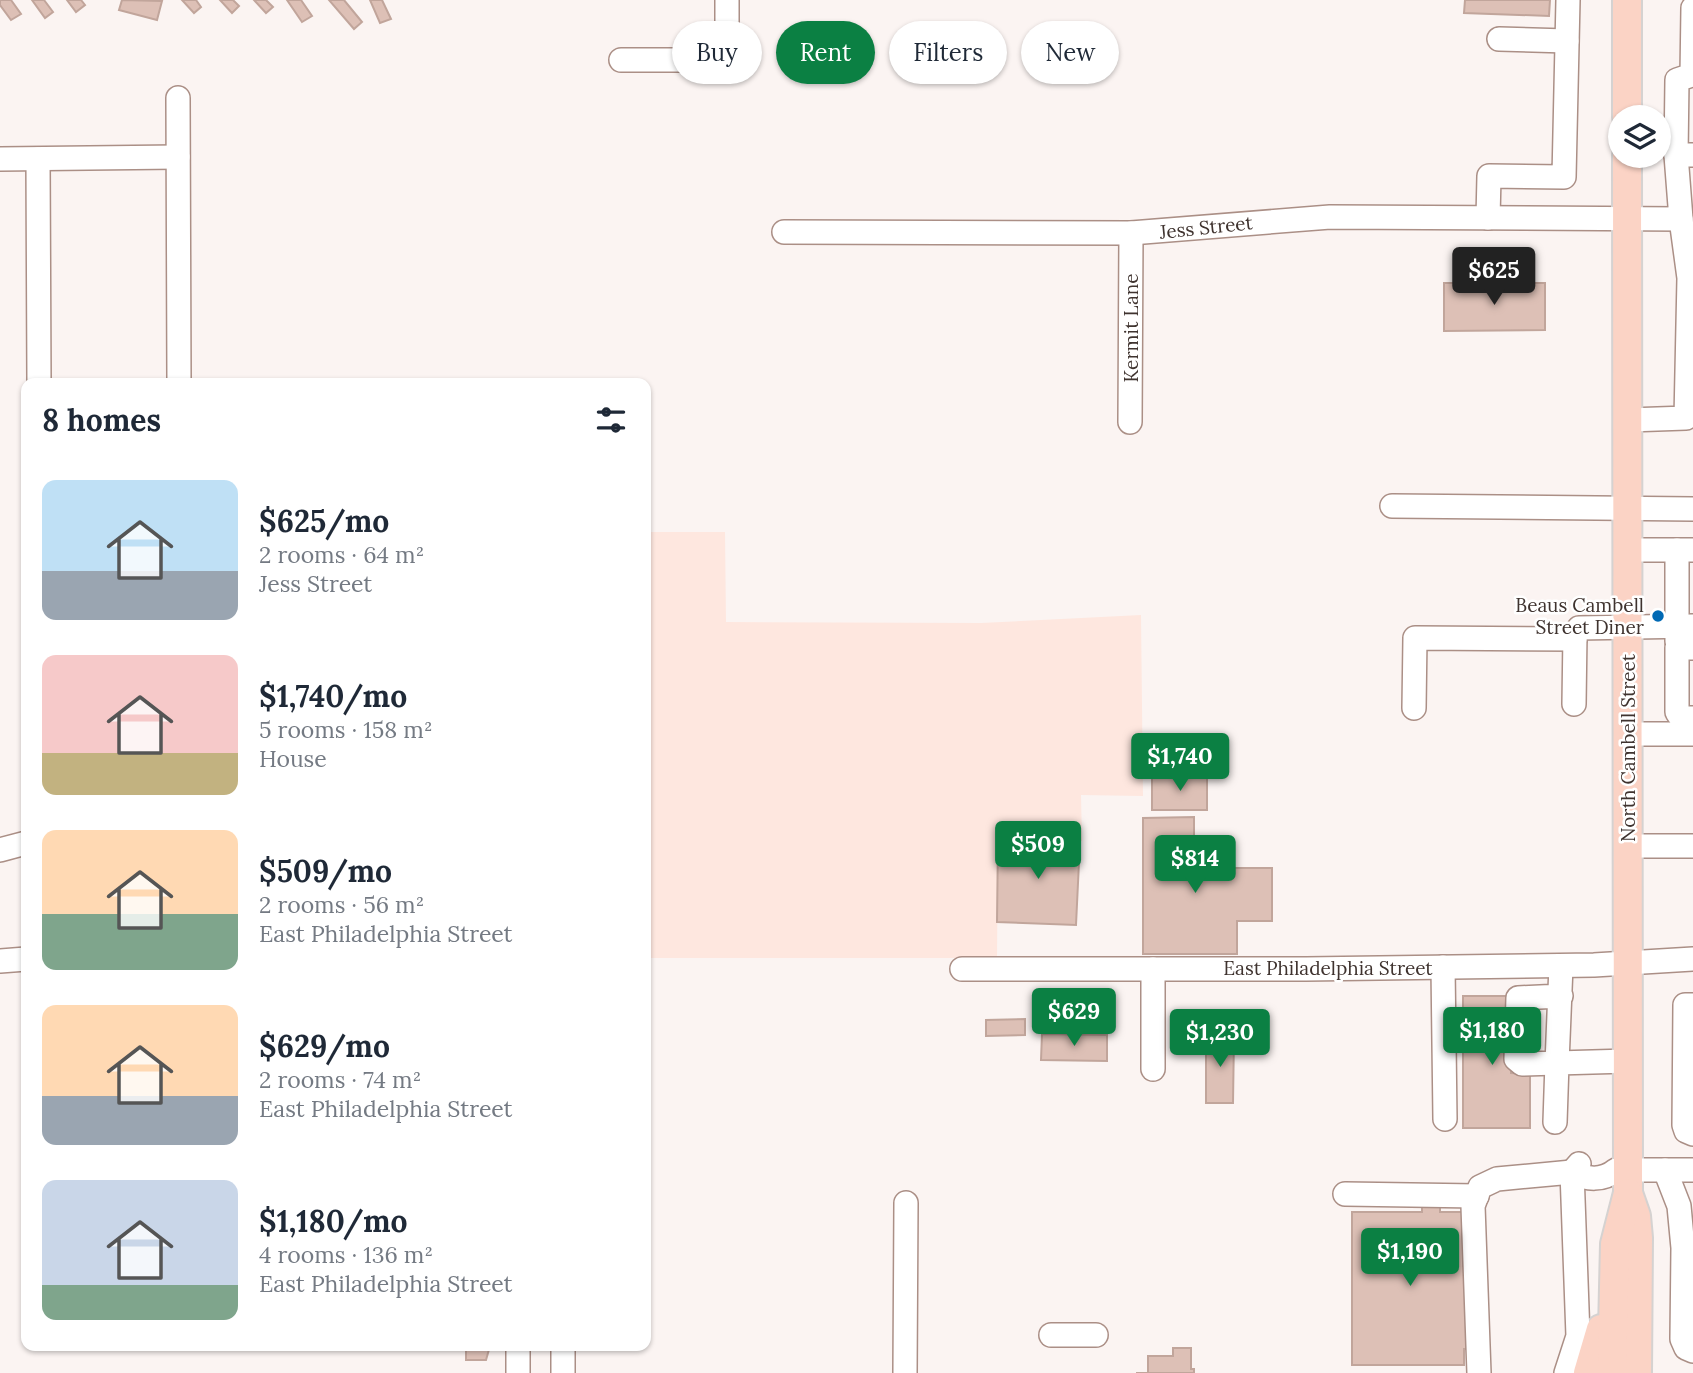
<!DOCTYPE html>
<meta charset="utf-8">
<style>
:root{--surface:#fff;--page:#f2f2f3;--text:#1f2937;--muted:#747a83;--accent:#0b8043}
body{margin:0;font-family:Lora,serif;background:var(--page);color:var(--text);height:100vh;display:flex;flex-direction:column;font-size:26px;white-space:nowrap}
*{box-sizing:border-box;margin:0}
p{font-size:23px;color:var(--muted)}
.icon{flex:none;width:38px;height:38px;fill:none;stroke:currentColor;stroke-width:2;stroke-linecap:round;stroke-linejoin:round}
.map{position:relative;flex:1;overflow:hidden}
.drawer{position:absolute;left:21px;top:378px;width:630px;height:973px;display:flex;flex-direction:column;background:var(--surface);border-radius:14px;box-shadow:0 2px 5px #0004}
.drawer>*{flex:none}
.banner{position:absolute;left:672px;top:21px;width:665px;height:63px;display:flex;gap:14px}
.buttons{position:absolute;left:1608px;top:105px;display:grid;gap:14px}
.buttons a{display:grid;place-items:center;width:63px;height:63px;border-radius:50%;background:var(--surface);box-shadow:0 2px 5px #0004;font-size:35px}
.price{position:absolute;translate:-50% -60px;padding:0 16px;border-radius:7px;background:var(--accent);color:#fff;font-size:23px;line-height:46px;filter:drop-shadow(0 2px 4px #0008)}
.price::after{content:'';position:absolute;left:50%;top:42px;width:21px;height:16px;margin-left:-10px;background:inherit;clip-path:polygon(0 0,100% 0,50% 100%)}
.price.active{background:#222;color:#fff}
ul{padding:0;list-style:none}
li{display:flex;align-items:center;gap:21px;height:175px;padding:0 21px}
li span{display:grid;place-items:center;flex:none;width:196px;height:140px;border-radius:14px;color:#555}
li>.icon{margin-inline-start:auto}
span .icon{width:84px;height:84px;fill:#fffc;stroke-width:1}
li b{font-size:30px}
h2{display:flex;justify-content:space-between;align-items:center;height:84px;padding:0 21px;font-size:30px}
.chip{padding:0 24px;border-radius:32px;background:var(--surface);box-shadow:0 2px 5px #0004;font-size:24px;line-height:63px}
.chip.active{background:var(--accent);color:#fff}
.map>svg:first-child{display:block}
.built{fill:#fee7df}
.building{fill:#ddc0b6;stroke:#c1a59b;stroke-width:2}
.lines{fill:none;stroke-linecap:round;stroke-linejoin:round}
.minor-casing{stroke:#ab8f86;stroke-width:26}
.major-casing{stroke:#d5d2d1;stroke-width:32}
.minor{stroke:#fff;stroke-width:23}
.major{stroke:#fbd3c5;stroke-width:28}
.poi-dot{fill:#0069b4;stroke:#fff;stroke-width:2.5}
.labels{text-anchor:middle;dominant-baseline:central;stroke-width:5;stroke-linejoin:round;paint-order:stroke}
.street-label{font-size:19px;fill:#3f332f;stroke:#fff}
.poi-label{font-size:19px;fill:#3f332f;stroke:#fff;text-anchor:end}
</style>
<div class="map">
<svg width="1693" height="1373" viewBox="0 0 1693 1373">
<rect width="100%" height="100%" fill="#fbf4f2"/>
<!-- built -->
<path class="built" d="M646 532H725L726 622 981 623 1141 615 1143 796 1081 795 1082 841 998 838 997 958H646Z"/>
<!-- building -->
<g class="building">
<path d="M0 0H11L21 14 11 20 0 5Z"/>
<path d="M32 0H44L53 12 45 18Z"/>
<path d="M67 0H81L85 5 76 12Z"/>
<path d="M122 0 162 1 157 20 119 10Z"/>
<path d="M182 0H196L201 7 194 13Z"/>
<path d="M220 0H233L239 6 232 13Z"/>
<path d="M254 0H266L273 7 266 13Z"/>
<path d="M287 0H301L312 16 302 22Z"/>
<path d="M329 0H344L362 22 354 29Z"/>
<path d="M370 0H382L391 19 380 23Z"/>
<path d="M1465 0H1550L1549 16 1464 13Z"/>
<path d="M1444 283H1545V330L1444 331Z"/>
<path d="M1207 775V810H1152V776Z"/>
<path d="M1194 817V868H1272V921H1237V954H1143V818Z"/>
<path d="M998 838 1080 841 1076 925 997 922Z"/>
<path d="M1463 996H1511V1073L1530 1074V1128H1463Z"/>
<path d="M1025 1019V1035L986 1036V1020Z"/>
<path d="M1042 1034 1107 1035V1061L1041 1060Z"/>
<path d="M1206 1035H1234L1233 1103H1206Z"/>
<path d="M1422 1201H1440V1212H1464L1463 1266H1469L1471 1349H1464V1365H1352V1212H1422Z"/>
<path d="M466 1346H490L486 1360H466Z"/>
<path d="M1173 1348H1191V1369H1194V1373H1136H1148V1356H1173Z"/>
</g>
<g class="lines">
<!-- minor casing -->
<g class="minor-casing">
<g id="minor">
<path d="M1693 8 1692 75 1677 80 1676 155H1693"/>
<path d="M1499 39 1567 41"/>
<path d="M621 60H727V0"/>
<path d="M178 98 179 383"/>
<path d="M0 159 178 157"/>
<path d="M38 159 39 383"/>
<path d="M1488 218 1489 176 1564 177 1568 0"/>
<path d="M784 232 1131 233 1330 217 1681 219 1676 155"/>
<path d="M1629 420 1686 418 1689 278 1681 219"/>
<path d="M1130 422 1131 233"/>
<path d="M1392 506 1693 509"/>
<path d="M1628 550H1693"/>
<path d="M1677 550V641"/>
<path d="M1693 648H1677V712L1681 718H1693"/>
<path d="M1574 704 1575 634 1579 628 1693 626"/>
<path d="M1414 708 1415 638 1575 639"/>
<path d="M1628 734H1693"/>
<path d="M1628 846H1693"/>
<path d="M0 850 26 843"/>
<path d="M0 961 26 959"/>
<path d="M1443 967 1445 1119"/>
<path d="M962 969H1306L1594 965 1693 959"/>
<path d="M1561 996 1518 998 1516 1059 1522 1064 1557 1063 1561 966"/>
<path d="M1693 1005H1685L1684 1125 1686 1131 1693 1134"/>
<path d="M1153 1069V969"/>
<path d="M1555 1122 1557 1063 1628 1061"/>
<path d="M1665 1170 1679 1206 1683 1248 1682 1339 1686 1348 1693 1351"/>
<path d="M1345 1194 1477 1196"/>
<path d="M1051 1335H1096"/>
<path d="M518 1346V1373"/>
<path d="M563 1346V1373"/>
<path d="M905 1373 906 1203"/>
<path d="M1479 1373 1473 1206 1480 1187 1497 1179 1572 1172C1587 1180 1603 1181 1616 1170H1693"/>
<path d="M1566 1373 1578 1336 1572 1172 1579 1164"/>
</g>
</g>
<!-- major casing -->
<g class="major-casing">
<g id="major">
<path d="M1627 117V0"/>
<path d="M1627 156 1628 1193 1636 1216 1638 1238 1637 1373"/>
<path d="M1588 1373 1601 1329"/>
<path d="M1612 1373 1615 1244 1628 1193"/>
</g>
</g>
<!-- minor -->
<use href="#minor" class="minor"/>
<!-- major -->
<use href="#major" class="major"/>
</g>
<!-- markers -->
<circle class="poi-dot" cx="1658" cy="616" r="7"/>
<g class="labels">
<!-- street labels -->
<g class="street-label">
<text transform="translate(1206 227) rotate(-6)">Jess Street</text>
<text transform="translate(1131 328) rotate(-90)">Kermit Lane</text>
<text transform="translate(1628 748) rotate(-90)">North Cambell Street</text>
<text x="1328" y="968">East Philadelphia Street</text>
</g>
<!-- poi labels -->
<g class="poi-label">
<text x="1644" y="605">Beaus Cambell<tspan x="1644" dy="22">Street Diner</tspan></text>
</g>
</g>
</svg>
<div class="buttons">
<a><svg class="icon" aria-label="layers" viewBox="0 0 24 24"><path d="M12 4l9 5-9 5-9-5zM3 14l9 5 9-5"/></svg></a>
</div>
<b class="price active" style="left:1494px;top:307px">$625</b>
<b class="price" style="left:1180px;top:793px">$1,740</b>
<b class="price" style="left:1038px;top:881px">$509</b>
<b class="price" style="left:1195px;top:895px">$814</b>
<b class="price" style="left:1074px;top:1048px">$629</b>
<b class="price" style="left:1492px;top:1067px">$1,180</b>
<b class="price" style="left:1220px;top:1069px">$1,230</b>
<b class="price" style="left:1410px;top:1288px">$1,190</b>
<div class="banner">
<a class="chip">Buy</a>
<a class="chip active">Rent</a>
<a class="chip">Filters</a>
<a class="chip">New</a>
</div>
<section class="drawer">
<h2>8 homes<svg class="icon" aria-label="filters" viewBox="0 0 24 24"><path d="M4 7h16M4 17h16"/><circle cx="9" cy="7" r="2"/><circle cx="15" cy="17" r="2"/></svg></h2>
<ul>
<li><span style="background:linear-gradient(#bfe0f5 65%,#9aa5b1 0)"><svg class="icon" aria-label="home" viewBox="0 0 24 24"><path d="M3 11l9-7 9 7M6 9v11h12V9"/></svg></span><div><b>$625/mo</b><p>2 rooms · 64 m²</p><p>Jess Street</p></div></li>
<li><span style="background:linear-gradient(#f6c9c9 70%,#c2b280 0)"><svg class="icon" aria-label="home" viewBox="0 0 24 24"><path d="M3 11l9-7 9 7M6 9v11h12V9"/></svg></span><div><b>$1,740/mo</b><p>5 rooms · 158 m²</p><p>House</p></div></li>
<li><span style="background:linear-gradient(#ffd9b3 60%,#7fa58c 0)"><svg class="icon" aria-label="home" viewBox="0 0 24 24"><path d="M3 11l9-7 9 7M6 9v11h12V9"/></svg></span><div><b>$509/mo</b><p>2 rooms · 56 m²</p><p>East Philadelphia Street</p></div></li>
<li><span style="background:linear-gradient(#ffd9b3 65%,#9aa5b1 0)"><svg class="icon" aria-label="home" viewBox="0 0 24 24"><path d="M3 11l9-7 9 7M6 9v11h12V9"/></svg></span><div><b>$629/mo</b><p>2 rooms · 74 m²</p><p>East Philadelphia Street</p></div></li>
<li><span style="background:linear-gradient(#c9d6e8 75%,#7fa58c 0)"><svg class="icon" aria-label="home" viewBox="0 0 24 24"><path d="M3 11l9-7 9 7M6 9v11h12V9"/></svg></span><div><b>$1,180/mo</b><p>4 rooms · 136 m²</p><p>East Philadelphia Street</p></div></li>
</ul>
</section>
</div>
